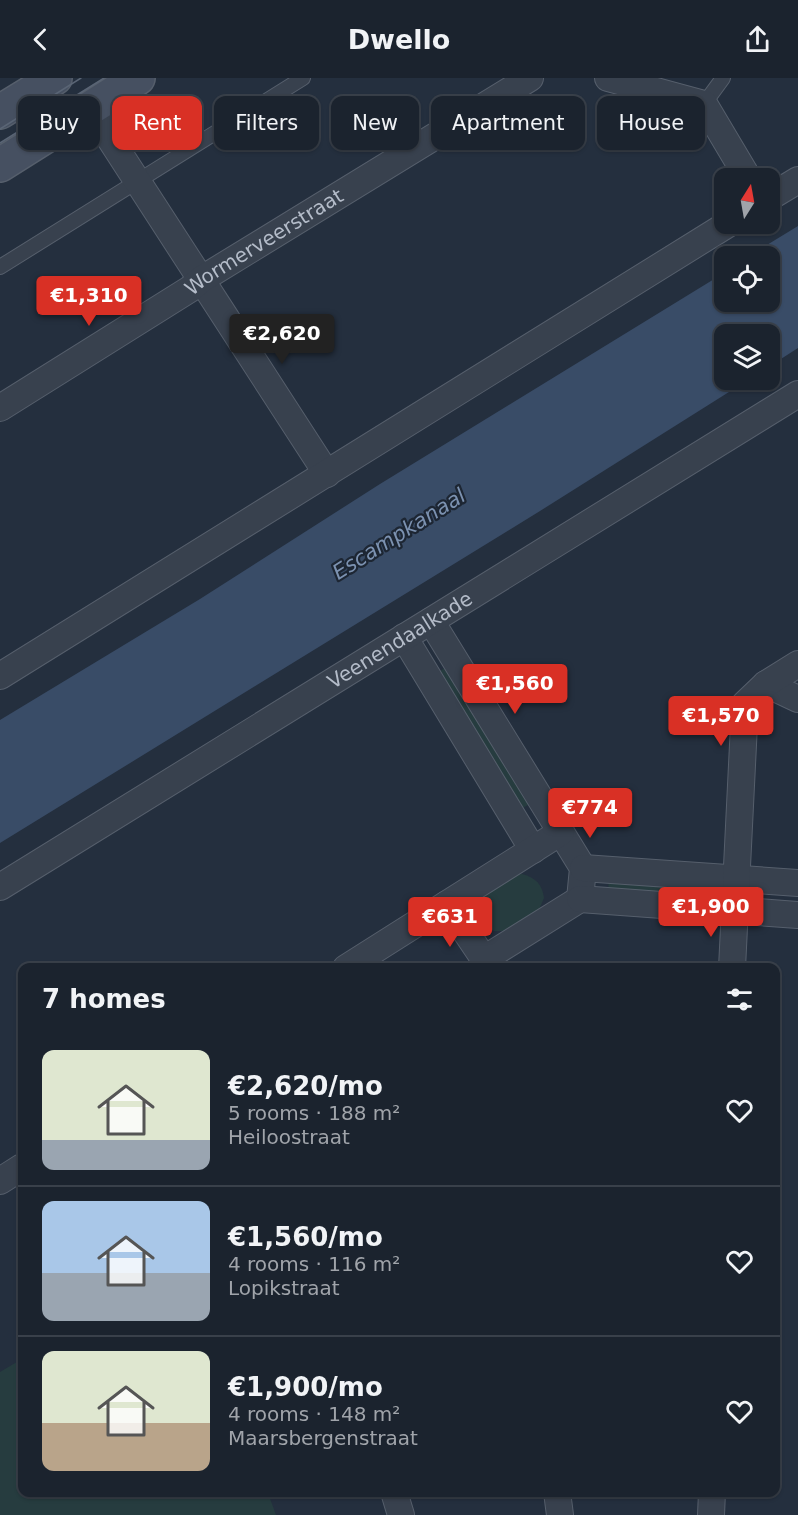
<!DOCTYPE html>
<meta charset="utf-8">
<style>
:root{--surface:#1b232e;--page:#242b36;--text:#f1f3f6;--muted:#a0a4aa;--line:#39404a;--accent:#d93025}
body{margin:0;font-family:"DejaVu Sans",sans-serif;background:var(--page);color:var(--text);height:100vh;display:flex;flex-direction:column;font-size:22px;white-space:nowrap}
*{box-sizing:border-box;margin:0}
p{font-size:20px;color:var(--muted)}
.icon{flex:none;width:33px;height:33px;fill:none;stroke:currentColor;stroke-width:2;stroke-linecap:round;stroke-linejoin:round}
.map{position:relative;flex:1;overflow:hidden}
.details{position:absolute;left:18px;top:885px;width:762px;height:534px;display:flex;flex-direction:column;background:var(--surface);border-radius:12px;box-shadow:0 2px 4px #0004,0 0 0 2px var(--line)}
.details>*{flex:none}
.top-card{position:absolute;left:18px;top:18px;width:762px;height:54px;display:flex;gap:12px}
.needle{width:39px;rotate:11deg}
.controls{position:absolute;left:714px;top:90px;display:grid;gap:12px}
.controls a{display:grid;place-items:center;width:66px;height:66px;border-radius:12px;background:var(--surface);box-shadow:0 2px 4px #0004,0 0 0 2px var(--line);font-size:30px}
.price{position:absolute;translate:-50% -51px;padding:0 14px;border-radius:6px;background:var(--accent);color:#fff;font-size:20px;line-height:39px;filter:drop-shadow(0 2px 3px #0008)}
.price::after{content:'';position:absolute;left:50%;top:36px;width:18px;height:14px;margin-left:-9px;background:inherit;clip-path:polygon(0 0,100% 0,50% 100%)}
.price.current{background:#222;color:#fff}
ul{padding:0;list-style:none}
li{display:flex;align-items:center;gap:18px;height:150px;padding:0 24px}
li+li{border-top:2px solid var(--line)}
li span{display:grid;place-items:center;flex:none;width:168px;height:120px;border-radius:12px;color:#555}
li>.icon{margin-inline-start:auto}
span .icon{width:72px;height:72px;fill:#fffc;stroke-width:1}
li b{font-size:26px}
h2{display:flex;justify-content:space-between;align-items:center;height:72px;padding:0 24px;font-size:26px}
.chip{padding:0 21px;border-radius:12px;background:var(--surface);box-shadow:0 2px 4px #0004,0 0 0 2px var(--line);font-size:21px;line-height:54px}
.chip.current{background:var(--accent);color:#fff}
header{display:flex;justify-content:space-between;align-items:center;height:78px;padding:0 24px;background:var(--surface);font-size:27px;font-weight:800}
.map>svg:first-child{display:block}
.green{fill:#263c3f}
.water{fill:#394c67}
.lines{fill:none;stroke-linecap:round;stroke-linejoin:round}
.lane-casing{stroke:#565f6c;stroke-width:16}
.street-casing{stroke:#565f6c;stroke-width:28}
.secondary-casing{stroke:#565f6c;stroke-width:36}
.lane{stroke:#38414e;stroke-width:14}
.street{stroke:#38414e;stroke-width:26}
.secondary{stroke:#465061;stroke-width:33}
.tram{stroke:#5a6575;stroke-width:1.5}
.labels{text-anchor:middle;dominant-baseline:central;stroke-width:4.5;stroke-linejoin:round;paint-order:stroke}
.street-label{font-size:20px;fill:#b4bcc9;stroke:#1d2633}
.water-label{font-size:21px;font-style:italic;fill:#7c92b1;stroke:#1d2633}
</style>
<header><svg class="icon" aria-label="back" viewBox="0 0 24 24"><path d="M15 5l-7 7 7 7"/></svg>Dwello<svg class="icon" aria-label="share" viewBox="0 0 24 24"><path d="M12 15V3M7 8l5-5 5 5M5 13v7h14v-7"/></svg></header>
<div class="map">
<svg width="798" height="1437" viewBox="0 0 798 1437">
<rect width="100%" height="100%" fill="#242f3e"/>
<!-- green -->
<g class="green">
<path d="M448 588 533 724 521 731 437 595Z"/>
<path d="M522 796C536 800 542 806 544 820L538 834 507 853H494L483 846 478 837 477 826 480 819 513 797Z"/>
<path d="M609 801 704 807 701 818 608 813Z"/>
<path d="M22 1281V1414L268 1415 276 1437H0V1294Z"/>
</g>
<!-- water -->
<path class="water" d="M798 148V270L770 288V256H724V302H748L540 433 0 765V642L200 521 380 406 724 195V224H770V178H749Z"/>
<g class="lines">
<!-- lane casing -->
<g class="lane-casing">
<g id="lane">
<path d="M704 26 723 0"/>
<path d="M0 189 303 0"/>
</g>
</g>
<!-- street casing -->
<g class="street-casing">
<g id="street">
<path d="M608 0 704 26 748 100"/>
<path d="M90 30 327 396"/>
<path d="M770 119 798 102"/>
<path id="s1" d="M0 330 190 211 202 201 530 0"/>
<path d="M431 543 583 790 580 821"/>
<path d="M404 559 533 772"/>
<path d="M0 598 728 146"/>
<path d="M766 606 798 621"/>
<path d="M561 754 447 826 484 881 580 821"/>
<path d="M583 790 798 805"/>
<path id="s2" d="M0 809 798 316"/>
<path d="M580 821 798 837"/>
<path d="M346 890 447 826"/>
<path d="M732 890 745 626 766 606 798 586"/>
<path d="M0 1103 22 1089"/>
<path d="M394 1414 401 1437"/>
<path d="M557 1414 560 1437"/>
<path d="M711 1437 712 1414"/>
</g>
</g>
<!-- secondary casing -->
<g class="secondary-casing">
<g id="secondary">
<path d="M0 34 55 0"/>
<path d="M0 87 138 0"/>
</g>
</g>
<!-- lane -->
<use href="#lane" class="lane"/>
<!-- street -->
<use href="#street" class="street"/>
<!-- secondary -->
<use href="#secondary" class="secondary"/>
<!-- tram -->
<g class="tram">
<path d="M0 51 81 0"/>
<path d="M0 65 104 0"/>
</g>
</g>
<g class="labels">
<!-- street labels -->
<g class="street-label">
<text stroke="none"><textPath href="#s1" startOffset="312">Wormerveerstraat</textPath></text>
<text stroke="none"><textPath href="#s2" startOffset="470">Veenendaalkade</textPath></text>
</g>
<!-- water labels -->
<g class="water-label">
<text transform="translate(399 456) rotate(-32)">Escampkanaal</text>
</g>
</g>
</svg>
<div class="controls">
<a><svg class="needle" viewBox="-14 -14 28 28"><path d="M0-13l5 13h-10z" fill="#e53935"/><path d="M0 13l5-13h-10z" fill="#a0a4aa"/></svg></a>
<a><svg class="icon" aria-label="locate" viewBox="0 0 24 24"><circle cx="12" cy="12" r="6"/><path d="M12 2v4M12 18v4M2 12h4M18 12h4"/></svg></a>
<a><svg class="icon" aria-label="layers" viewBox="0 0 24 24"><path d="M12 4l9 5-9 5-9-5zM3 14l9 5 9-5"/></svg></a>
</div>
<b class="price" style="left:89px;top:249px">€1,310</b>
<b class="price current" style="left:282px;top:287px">€2,620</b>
<b class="price" style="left:515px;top:637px">€1,560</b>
<b class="price" style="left:721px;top:669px">€1,570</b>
<b class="price" style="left:590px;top:761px">€774</b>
<b class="price" style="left:711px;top:860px">€1,900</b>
<b class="price" style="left:450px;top:870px">€631</b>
<div class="top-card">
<a class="chip">Buy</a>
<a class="chip current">Rent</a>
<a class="chip">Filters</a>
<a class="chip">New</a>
<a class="chip">Apartment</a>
<a class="chip">House</a>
</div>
<section class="details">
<h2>7 homes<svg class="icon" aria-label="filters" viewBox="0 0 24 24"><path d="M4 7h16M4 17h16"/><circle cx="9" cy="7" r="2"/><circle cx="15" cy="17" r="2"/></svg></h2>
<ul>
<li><span style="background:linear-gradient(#dfe7d0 75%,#9aa5b1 0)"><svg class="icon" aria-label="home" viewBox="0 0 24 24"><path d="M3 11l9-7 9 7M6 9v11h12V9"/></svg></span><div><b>€2,620/mo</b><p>5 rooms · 188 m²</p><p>Heiloostraat</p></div><svg class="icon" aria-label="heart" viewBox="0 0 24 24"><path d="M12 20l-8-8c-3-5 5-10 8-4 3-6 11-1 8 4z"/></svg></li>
<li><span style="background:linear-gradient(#a9c7e8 60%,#9aa5b1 0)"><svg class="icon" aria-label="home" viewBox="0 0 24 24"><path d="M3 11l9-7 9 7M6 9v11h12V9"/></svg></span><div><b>€1,560/mo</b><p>4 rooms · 116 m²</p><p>Lopikstraat</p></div><svg class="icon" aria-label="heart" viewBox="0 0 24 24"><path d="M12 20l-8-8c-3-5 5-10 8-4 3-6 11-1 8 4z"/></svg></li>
<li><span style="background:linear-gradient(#dfe7d0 60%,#b9a48a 0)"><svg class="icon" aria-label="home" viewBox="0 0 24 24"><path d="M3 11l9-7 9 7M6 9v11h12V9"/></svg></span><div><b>€1,900/mo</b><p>4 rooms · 148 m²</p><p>Maarsbergenstraat</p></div><svg class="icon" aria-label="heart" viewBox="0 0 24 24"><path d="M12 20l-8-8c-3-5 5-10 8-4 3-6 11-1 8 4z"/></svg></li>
</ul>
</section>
</div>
